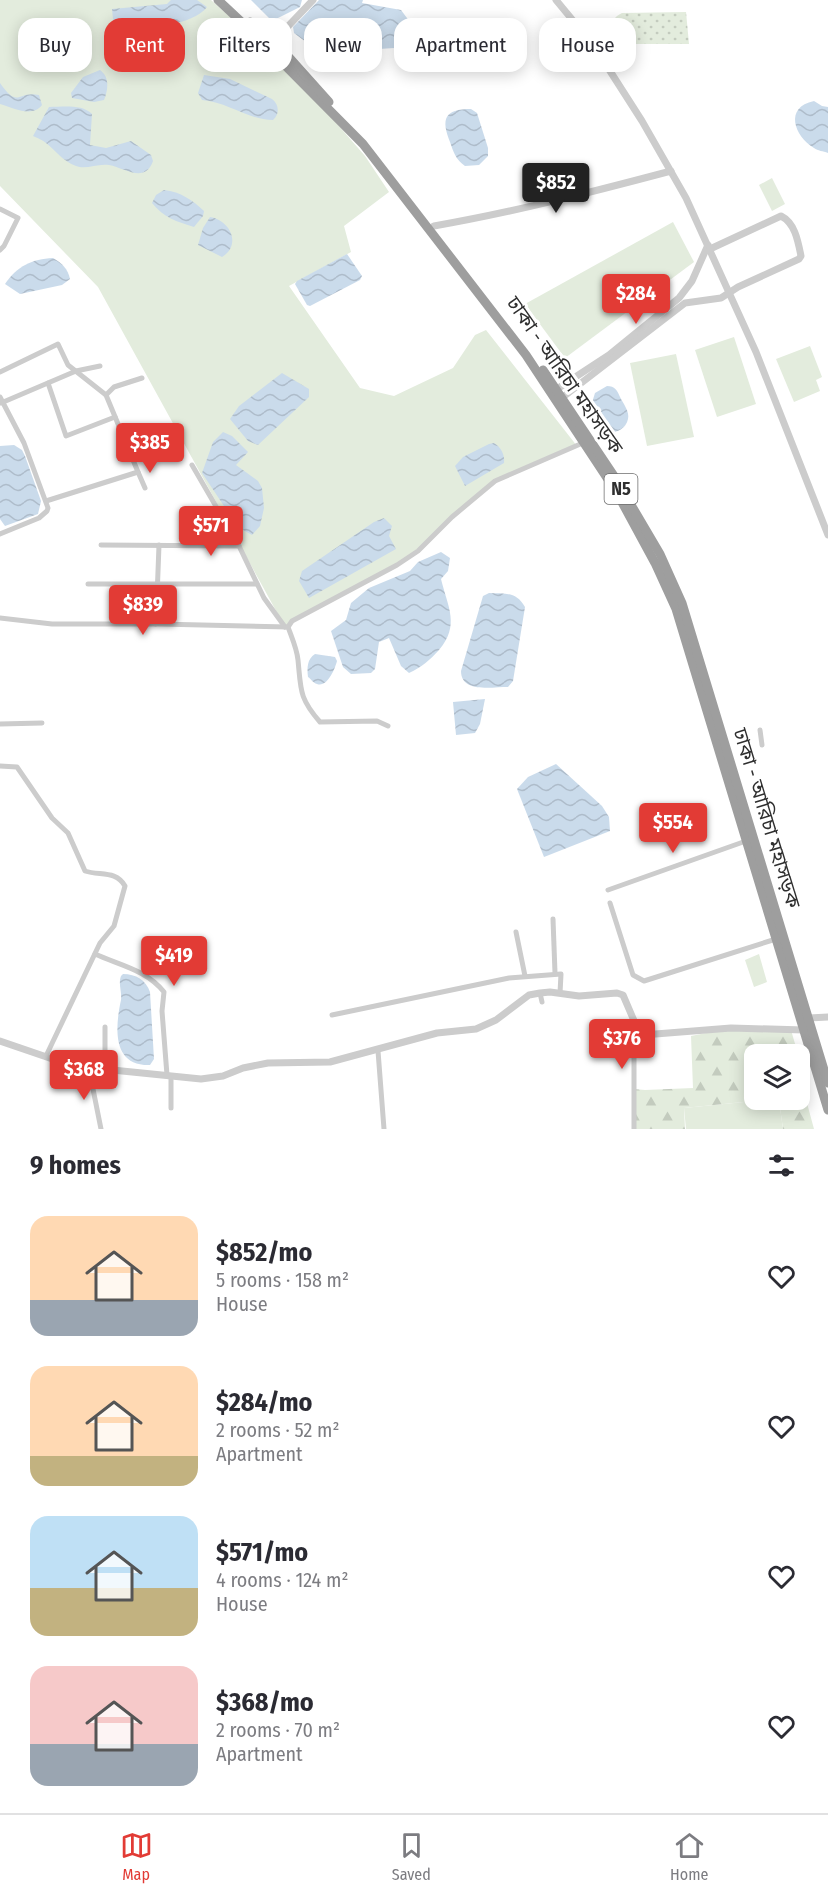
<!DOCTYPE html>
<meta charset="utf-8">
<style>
:root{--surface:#fff;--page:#f7f7f7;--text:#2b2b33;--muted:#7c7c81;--line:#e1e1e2;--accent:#e23b35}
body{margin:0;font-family:"Fira Sans Condensed","Noto Sans Bengali",sans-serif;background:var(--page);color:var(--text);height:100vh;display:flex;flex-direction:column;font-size:22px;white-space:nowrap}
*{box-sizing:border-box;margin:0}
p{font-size:20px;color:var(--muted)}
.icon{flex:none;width:33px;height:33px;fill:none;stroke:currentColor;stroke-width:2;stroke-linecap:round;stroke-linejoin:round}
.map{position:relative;height:1129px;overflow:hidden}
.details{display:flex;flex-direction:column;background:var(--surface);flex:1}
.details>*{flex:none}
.guide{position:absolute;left:18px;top:18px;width:792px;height:54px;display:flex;gap:12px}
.fabs{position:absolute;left:744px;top:1044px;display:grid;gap:12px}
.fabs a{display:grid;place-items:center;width:66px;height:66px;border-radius:12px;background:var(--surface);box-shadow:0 3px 15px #0003;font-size:30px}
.price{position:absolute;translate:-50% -51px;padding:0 14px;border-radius:6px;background:var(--accent);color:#fff;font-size:20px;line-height:39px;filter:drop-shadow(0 2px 3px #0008)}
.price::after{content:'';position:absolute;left:50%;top:36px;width:18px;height:14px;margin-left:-9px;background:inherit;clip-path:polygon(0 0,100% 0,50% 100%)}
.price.selected{background:#222;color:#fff}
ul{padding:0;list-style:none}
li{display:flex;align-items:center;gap:18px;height:150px;padding:0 30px}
li span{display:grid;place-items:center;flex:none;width:168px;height:120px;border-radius:18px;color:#555}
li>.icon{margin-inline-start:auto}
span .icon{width:72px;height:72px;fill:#fffc;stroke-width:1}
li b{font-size:26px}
h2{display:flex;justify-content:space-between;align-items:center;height:72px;padding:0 30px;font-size:26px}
.pill{padding:0 21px;border-radius:18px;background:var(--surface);box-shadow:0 3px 15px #0003;font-size:21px;line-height:54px}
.pill.selected{background:var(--accent);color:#fff}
.tabs{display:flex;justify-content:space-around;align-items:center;height:84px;border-top:2px solid var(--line);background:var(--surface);font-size:16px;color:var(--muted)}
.tabs a{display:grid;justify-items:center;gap:3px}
.tabs .selected{color:var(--accent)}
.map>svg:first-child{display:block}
.green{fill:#e3ecdd}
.forest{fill:url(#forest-firs)}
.garden{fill:url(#garden-dots)}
.water{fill:url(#water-waves)}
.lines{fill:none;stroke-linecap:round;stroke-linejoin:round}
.minor{stroke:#ccc;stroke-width:5}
.tertiary{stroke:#ccc;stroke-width:7}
.trunk{stroke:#9e9e9e;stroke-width:9}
.labels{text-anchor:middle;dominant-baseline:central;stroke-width:6;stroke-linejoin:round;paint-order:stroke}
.shield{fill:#fff;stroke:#6d6d6d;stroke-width:1.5}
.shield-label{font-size:18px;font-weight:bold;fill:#2f2f2f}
.street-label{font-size:20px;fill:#2f2f2f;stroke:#fff}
</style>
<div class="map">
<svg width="828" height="1129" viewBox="0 0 828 1129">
<defs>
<pattern id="forest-firs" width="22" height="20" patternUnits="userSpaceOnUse" patternTransform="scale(1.5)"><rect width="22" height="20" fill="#e3ecdd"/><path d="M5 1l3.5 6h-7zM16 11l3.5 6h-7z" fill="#c3cbbe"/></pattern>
<pattern id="garden-dots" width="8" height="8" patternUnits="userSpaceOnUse" patternTransform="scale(1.5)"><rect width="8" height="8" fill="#e3ecdd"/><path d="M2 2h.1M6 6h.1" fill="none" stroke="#c3cbbe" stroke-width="1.8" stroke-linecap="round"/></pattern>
<pattern id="water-waves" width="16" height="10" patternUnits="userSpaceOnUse" patternTransform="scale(1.5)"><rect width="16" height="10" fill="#cadbeb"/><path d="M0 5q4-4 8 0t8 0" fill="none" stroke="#aebcca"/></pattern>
</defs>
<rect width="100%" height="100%" fill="#fff"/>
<!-- green -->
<g class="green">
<path d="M0 0H211L291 71 365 156 389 192 344 226 351 252 289 286 360 388 394 396 453 368 475 335 486 330 577 446 495 481 406 559 285 627 98 287 0 186Z"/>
<path d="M772 178 785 204 772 211 759 185Z"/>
<path d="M673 222 694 262 565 358 525 304Z"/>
<path d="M734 337 756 404 717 417 695 350Z"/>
<path d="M810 346 822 377 816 380 820 391 794 402 776 359Z"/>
<path d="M676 354 694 437 647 446 630 363Z"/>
<path d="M759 954 767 982 754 987 745 960Z"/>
<path d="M764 1100H779L783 1129H686L684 1108Z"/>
</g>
<!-- forest -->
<g class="forest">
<path d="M731 1028 791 1030 798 1054H754V1100H764L684 1108 685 1129H634V1089L645 1090 693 1088 691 1036Z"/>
<path d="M800 1058 809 1090 804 1092 814 1129H783L779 1100H800Z"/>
</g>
<!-- garden -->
<path class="garden" d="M686 12 689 44H622C605 38 607 20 622 13Z"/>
<!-- water -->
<g class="water">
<path d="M171 0H197L207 7C194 25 146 29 124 33L114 29 112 9 167 4Z"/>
<path d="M251 0H302L300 7 272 21Z"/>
<path d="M319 0H363L362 3 401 10 410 22 408 42 394 48 379 49 366 58 356 56 340 34 331 27 322 46 314 48 294 33 293 27Z"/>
<path d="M100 70C110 77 108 90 104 100L94 102 72 98 71 93 83 77Z"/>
<path d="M204 75 230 79 272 99C279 104 280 114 273 120 248 120 228 102 202 100L198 93Z"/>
<path d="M0 83C19 110 17 90 39 95L42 105C32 118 14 108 0 104Z"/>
<path d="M814 101 822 106 828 107V153C823 151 818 151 814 148 794 136 784 107 814 101Z"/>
<path d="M49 107C63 107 82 104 92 114L90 145 106 148 131 141 151 155 153 161C145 184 125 168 109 165 98 163 86 170 76 166 63 161 56 151 46 143 43 140 37 138 33 136Z"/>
<path d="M471 109 477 113 488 148V156L479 165 465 166C456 160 453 151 450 142 441 119 444 109 471 109Z"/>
<path d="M164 190C181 192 192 200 204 211L203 216 194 227C177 222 163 217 152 203L156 195Z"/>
<path d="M210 217C230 220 242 245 222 257L198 245 203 228Z"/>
<path d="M347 254 362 276 360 280 310 306 307 305 295 284 297 281Z"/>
<path d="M53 258C62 263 68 269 70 279L62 285 20 294 5 284C17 266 32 259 53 258Z"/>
<path d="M282 373 309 389V397L258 445 248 441 230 419 239 406Z"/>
<path d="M607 386C615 386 617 390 620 397 623 403 630 412 628 419 624 438 592 437 590 417 589 410 593 400 595 393Z"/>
<path d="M223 432 232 436 248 452 236 465 258 481 262 488 264 508 260 526 252 535 238 527 202 473 213 442Z"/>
<path d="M494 443C501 447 505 455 504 463L465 486 455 466 463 457 489 444Z"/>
<path d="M14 445 22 450 25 456 41 501 38 514 5 526 0 519V446Z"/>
<path d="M384 518 392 526 389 536 396 549 309 598 299 581 302 571 374 522Z"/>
<path d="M441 552 450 558 448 571 441 579C448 608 460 625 439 650 430 660 422 667 409 673L401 666 389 638 379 642 375 669 371 673 351 674 343 667 331 631 346 620 351 603 369 588 410 571 418 562Z"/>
<path d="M489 593C505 594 516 591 525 607L513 681 508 687C491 687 461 693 461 671L483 596Z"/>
<path d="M315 654 335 657 337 661C335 669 327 688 317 684 313 683 311 679 308 677 307 668 307 659 315 654Z"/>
<path d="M485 699 480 724 475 733 456 735 453 702Z"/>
<path d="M556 764 602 806 609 817 610 831 544 857 517 789 528 777Z"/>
<path d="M123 974C136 974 146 980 150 992L154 1059 150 1065C112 1066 115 1028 121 1000 122 991 118 984 121 976Z"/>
</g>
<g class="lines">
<!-- minor -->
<g class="minor">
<path d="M0 209 18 218 4 246 0 250"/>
<path d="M0 372 58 344 68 365 106 395"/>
<path d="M48 383 66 436 115 417"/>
<path d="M0 397 24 443 48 508 47 511 39 518 0 534"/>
<path d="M1 403 76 371 100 366"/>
<path d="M192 465 239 546"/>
<path d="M138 472 145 488"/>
<path d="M46 501 138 472 106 395 114 387 142 378"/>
<path d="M101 545 239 546 264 598 285 627"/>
<path d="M88 584H257"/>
<path d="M0 618 52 624H159L288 627"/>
<path d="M156 624 159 545"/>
<path d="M0 724 42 723"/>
<path d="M388 726 377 721 320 722C299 698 301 690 298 660 297 649 292 638 288 627L292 621 397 565 418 551 452 517 495 481 585 442"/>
<path d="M760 730 762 745"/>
<path d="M0 766 17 767 52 818 68 833 85 871C100 876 116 870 125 886L114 926 100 943 46 1056"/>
<path d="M608 890 746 841"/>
<path d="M610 903 633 975 644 981 776 939"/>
<path d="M553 919 555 973"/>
<path d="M516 932 525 976"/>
<path d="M95 954C119 965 147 970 164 992L162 1011 167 1075"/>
<path d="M540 993 542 1002"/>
<path d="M332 1015 509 978 561 974 560 993"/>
<path d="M378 1051 384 1129"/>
<path d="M105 1069V1027"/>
<path d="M78 1083 82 1075 89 1069 101 1129"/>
<path d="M171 1108V1076"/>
<path d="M634 1129V1036L643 1035"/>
</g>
<!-- tertiary -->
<g class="tertiary">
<path d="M556 0 594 46 642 121 686 198 756 352 828 535"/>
<path d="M273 42 313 0"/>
<path d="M434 226C514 212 592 192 671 171"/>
<path d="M557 389 609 355 679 298 692 281 708 245"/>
<path d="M563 397 685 303 721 298 738 287 799 259 801 256C798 241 795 223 781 216L710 249"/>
<path d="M809 1018 828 1017"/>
<path d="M0 1041 73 1066 201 1079 223 1076 243 1068 268 1063 330 1062 437 1033 476 1029 496 1020 529 995 540 993 550 992 579 996 617 993 623 995 638 1030 643 1035 731 1028 804 1030"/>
</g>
<!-- trunk -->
<g class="trunk">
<path d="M218 0 248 28 363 144 526 355 617 493 655 563 676 609 828 1110"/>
<path d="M250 22 286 54 329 102"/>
<path d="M543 370 614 476"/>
<path d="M627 498 660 554 682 603 828 1083"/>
</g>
</g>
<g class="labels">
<!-- shield labels -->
<rect class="shield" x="604.5" y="474" width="33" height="30" rx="4.5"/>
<g class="shield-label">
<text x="621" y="489">N5</text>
</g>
<!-- street labels -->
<g class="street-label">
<text transform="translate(565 375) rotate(55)">ঢাকা - আরিচা মহাসড়ক</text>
<text transform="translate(767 818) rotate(73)">ঢাকা - আরিচা মহাসড়ক</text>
</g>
</g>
</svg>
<div class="fabs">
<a><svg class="icon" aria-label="layers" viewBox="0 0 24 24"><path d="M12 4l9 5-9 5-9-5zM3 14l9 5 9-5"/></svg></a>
</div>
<b class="price selected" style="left:556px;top:214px">$852</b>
<b class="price" style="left:636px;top:325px">$284</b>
<b class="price" style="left:150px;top:474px">$385</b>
<b class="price" style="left:211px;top:557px">$571</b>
<b class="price" style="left:143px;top:636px">$839</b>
<b class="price" style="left:673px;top:854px">$554</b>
<b class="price" style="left:174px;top:987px">$419</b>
<b class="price" style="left:622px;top:1070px">$376</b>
<b class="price" style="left:84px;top:1101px">$368</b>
<div class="guide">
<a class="pill">Buy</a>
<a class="pill selected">Rent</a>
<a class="pill">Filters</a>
<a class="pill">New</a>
<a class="pill">Apartment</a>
<a class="pill">House</a>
</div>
</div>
<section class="details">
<h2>9 homes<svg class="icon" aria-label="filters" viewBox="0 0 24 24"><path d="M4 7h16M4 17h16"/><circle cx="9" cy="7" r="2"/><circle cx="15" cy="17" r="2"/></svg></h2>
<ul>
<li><span style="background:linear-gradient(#ffd9b3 70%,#9aa5b1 0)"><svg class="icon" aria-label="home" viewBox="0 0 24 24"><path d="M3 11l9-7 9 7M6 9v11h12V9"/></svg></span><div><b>$852/mo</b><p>5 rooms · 158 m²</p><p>House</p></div><svg class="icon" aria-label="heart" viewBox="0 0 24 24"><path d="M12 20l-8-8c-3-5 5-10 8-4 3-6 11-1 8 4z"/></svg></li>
<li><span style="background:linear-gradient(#ffd9b3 75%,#c2b280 0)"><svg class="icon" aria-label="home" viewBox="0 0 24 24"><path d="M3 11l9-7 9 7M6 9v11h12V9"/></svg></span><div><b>$284/mo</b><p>2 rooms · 52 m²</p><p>Apartment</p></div><svg class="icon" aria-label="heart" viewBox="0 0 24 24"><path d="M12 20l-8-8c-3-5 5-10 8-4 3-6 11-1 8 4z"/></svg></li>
<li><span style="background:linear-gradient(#bfe0f5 60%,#c2b280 0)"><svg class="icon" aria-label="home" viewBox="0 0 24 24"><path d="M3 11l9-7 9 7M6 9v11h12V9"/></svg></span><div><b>$571/mo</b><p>4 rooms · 124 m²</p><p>House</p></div><svg class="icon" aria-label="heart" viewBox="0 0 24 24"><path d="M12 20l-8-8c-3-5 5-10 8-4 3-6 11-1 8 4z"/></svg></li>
<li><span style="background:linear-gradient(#f6c9c9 65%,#9aa5b1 0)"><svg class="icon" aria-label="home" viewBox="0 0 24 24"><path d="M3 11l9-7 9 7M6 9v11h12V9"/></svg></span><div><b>$368/mo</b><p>2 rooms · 70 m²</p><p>Apartment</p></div><svg class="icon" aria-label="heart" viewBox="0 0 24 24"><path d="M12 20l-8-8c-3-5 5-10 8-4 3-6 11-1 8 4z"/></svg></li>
</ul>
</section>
<nav class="tabs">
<a class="selected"><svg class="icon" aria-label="map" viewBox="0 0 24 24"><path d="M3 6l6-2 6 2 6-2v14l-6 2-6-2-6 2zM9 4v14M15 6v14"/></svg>Map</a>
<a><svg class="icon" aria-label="saved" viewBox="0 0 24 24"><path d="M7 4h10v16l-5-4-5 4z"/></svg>Saved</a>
<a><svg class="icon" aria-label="home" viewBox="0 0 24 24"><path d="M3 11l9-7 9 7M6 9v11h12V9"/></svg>Home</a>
</nav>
